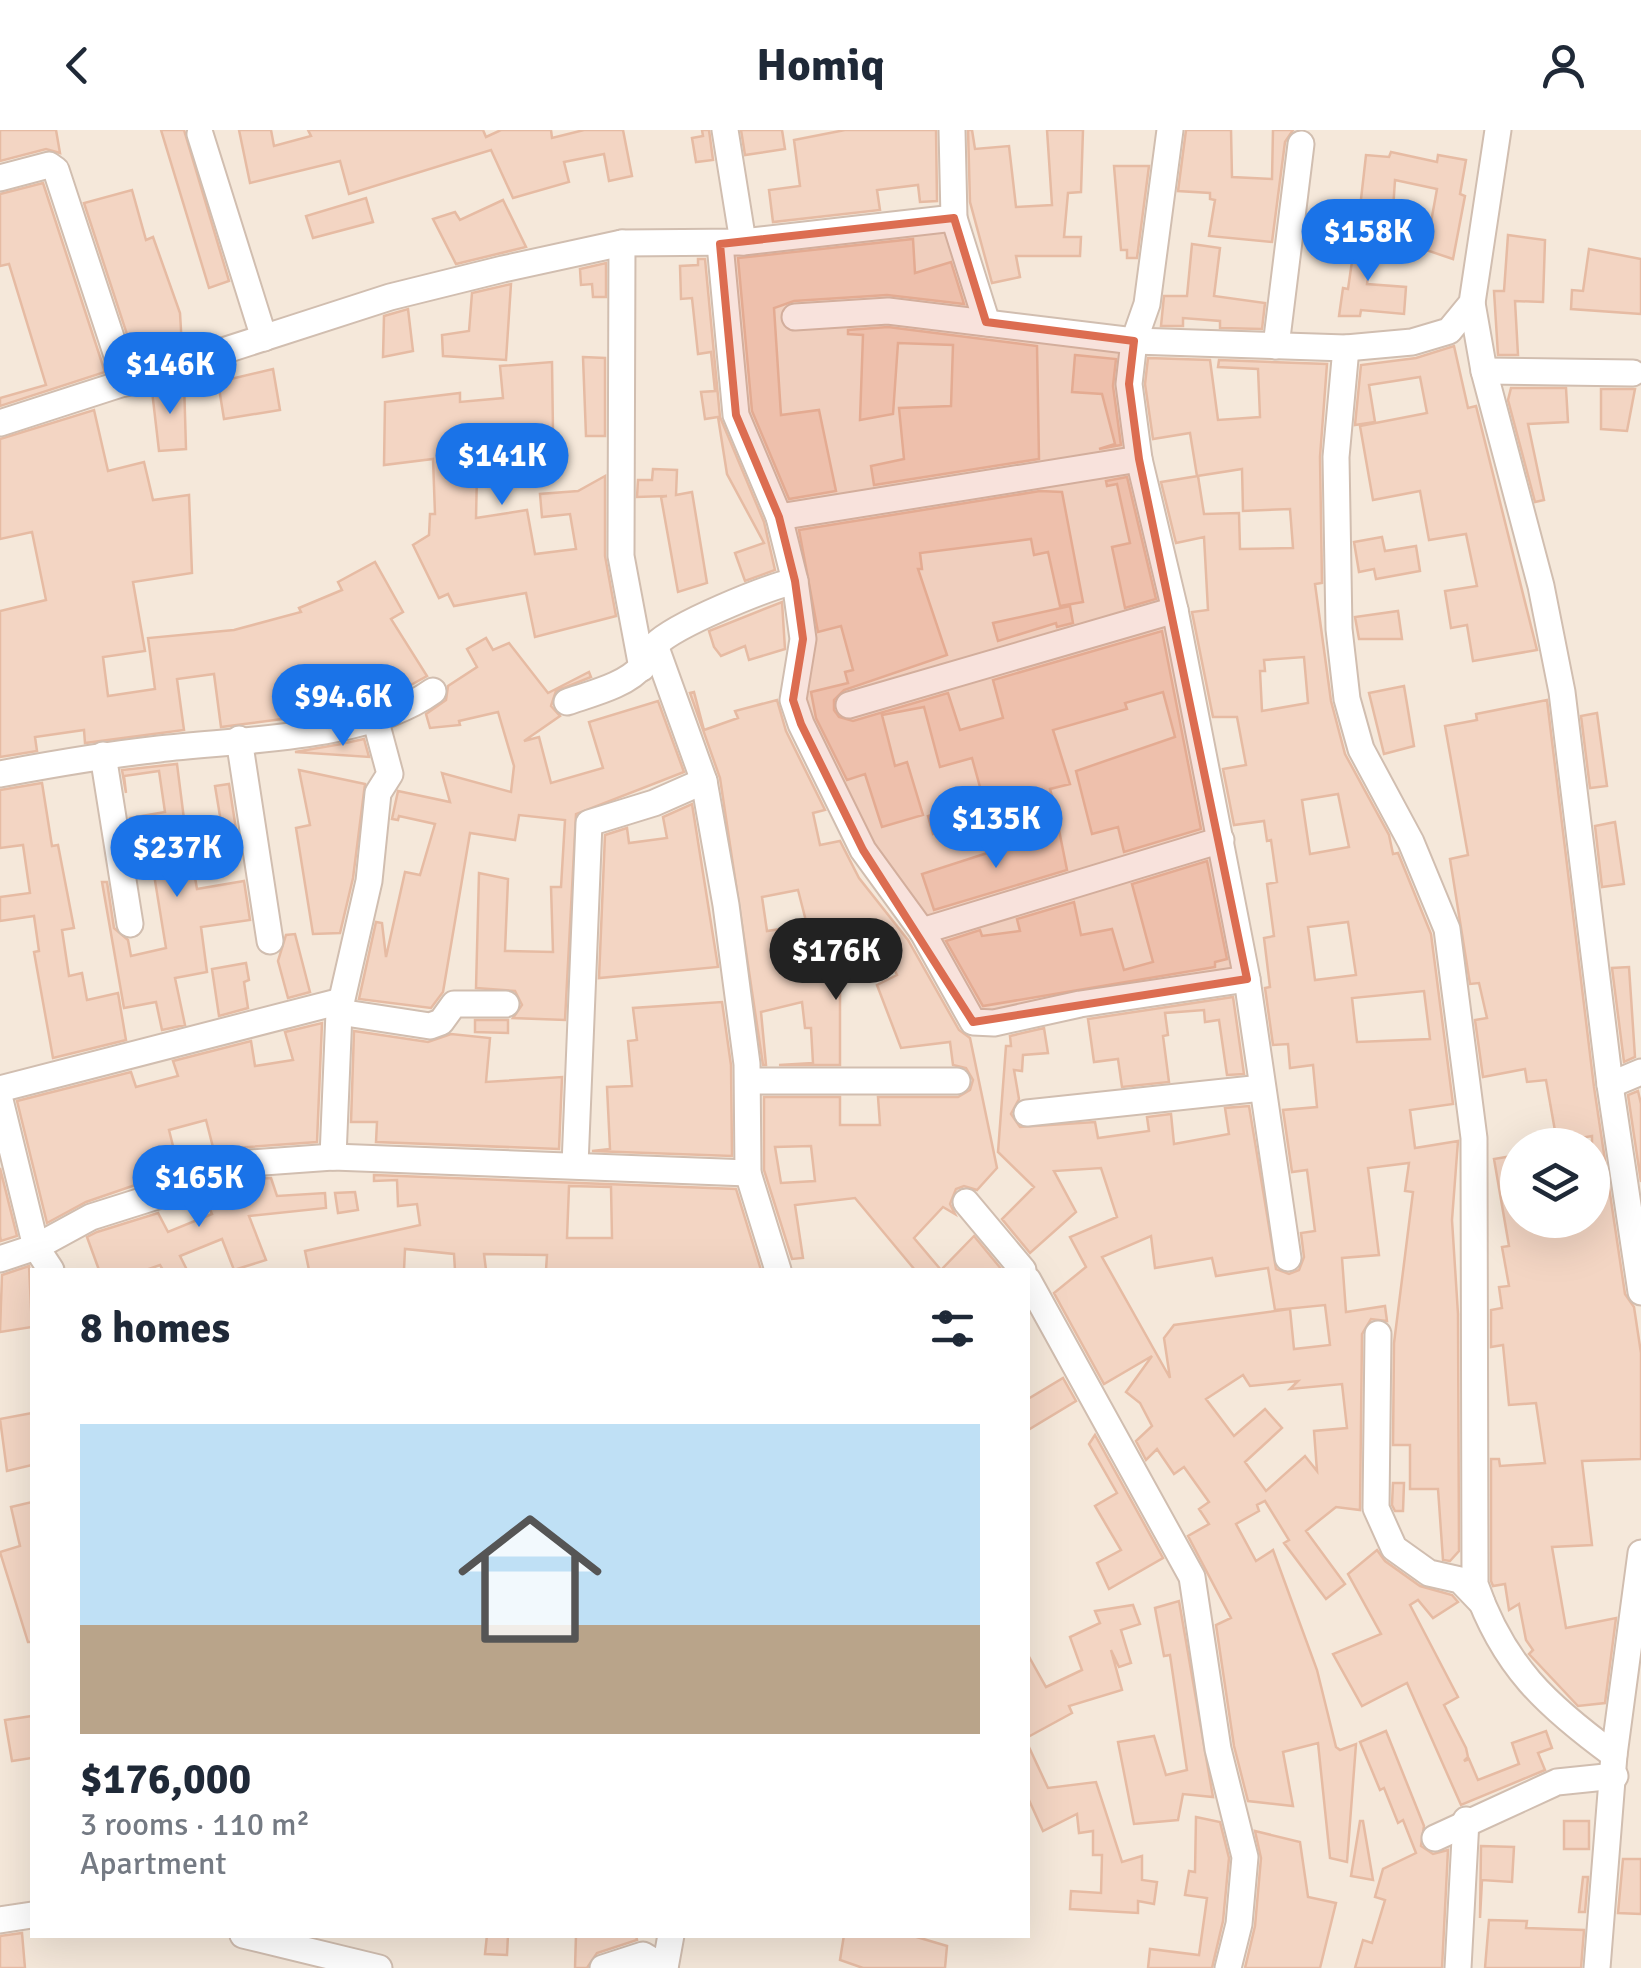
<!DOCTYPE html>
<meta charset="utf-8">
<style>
:root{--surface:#fff;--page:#f6f6f7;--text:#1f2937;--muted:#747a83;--line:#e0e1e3;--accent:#1a73e8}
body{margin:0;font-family:Signika,sans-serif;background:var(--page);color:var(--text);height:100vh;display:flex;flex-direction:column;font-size:38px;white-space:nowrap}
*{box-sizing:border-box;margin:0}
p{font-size:32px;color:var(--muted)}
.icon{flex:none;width:55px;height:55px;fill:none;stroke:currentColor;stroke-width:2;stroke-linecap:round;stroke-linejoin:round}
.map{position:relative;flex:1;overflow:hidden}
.side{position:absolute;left:30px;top:1138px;width:1000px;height:670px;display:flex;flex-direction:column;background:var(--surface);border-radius:0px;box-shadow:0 10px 40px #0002}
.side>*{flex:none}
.tools{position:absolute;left:1500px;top:998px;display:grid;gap:20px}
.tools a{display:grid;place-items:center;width:110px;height:110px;border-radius:50%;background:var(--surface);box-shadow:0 10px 40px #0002;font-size:50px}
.price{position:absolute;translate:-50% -85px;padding:0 22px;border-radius:35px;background:var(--accent);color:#fff;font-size:32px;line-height:65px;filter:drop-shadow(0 2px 5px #0008)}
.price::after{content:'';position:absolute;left:50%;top:60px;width:30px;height:22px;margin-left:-15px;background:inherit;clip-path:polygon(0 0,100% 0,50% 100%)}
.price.current{background:#222;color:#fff}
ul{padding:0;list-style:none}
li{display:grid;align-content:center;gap:20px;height:530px;padding:0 50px}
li+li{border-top:2px solid var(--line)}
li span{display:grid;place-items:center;height:310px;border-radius:0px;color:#555}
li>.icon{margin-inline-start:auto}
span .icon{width:180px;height:180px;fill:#fffc;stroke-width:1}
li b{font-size:42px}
h2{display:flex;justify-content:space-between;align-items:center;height:120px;padding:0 50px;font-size:42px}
header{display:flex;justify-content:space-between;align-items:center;height:130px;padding:0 50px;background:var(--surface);font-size:45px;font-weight:800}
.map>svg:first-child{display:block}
.residential{fill:#f5e8da;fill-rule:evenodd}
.building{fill:#f3d5c3;stroke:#e6bba3;stroke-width:2.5;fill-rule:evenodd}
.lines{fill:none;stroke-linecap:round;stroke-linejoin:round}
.minor-casing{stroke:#d1beb0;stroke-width:29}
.minor{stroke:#fff;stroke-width:25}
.marked{fill:#dc6d51;fill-opacity:0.2;stroke:#dc6d51;stroke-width:8;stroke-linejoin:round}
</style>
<header><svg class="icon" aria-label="back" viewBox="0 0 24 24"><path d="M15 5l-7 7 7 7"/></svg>Homiq<svg class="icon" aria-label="person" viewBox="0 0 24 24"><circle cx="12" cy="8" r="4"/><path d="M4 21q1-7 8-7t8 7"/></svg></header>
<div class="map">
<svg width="1641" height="1838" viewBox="0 0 1641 1838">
<rect width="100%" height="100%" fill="#fdf6ec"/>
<!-- residential -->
<path class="residential" d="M0 0H1641V1838H0ZM1518 1015H1592V1090H1518ZM32 1140H1028V1805H32Z"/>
<!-- building -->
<g class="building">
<path d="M0 0H56L60 23 46 19 0 31Z"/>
<path d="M161 0H184L229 151 209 158Z"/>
<path d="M239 0H271L274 16 311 6 308 0H483L486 7 501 0H551L552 8 584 0H623L632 46 609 51 604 24 564 32 569 52 513 68 491 20 349 64 340 31 250 53Z"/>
<path d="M702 0H709L713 30 696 32 692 8 703 6Z"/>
<path d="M741 0H782L785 19 745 25Z"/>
<path d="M845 0H936L937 71 920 72 918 55 877 60 880 80 773 92 769 60 800 56 794 10Z"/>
<path d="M968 0H972L975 19 1009 16 1016 77 1052 75 1047 0H1083L1081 62 1068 63 1064 107H1081L1080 126H1016L1020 147 992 153 970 72Z"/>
<path d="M1186 0H1231L1232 47 1272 49 1273 0H1293L1285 12 1272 112 1209 106 1215 70 1210 69V63L1178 61Z"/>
<path d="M1391 22 1437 32 1438 25 1466 30 1460 64 1465 66 1453 129 1426 120 1437 59 1395 50 1393 80 1360 78 1366 25 1389 27Z"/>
<path d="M1114 36H1149L1137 128H1127V120H1121Z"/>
<path d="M43 53 105 242 0 276V268L46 255 9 134 0 136V64Z"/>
<path d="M132 60 146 110 153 107 180 183 182 217 136 232 84 73Z"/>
<path d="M366 68 373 92 313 108 306 86Z"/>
<path d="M503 70 526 117 456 134 433 89 455 82 460 90Z"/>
<path d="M1357 97 1374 99 1367 154 1406 157 1404 184 1361 180 1360 186H1339L1343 158 1348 159Z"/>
<path d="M1508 105 1545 110 1543 172 1515 171 1518 225H1498L1494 161H1504Z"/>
<path d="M913 109 915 143 951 132 964 174 887 165 794 171 774 178 781 285 819 280 836 361 789 369 752 281 738 128Z"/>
<path d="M1192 114 1220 118 1214 166 1265 173 1262 199 1220 198V191L1183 188V196H1161L1164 166H1187Z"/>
<path d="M1589 119 1641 129V184L1571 179 1572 160 1583 161Z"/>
<path d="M698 129H705L720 287 764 392 775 440 745 451 735 423 764 413 727 344 718 287 705 289 701 262 715 261 711 222 698 224 692 168 681 169 680 136 698 135Z"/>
<path d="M606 133V167H593L592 154 581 155 580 139Z"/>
<path d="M511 154 506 230 443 226 442 205 469 201 472 163Z"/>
<path d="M408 179 413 221 383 227 384 186Z"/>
<path d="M888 197 1037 216 1039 329 874 355 871 336 904 329 899 278 951 276 953 215 898 213 893 284 860 290 863 205 848 204V200Z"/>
<path d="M1454 216 1468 278 1476 276 1537 520 1473 531 1467 495 1451 498 1445 461 1477 456 1466 404 1429 410 1420 361 1373 370 1360 296 1427 283 1420 247 1369 255 1375 292 1355 295 1361 235 1416 228Z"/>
<path d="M1075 225 1116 229 1113 256 1121 315 1099 319 1115 314 1102 264 1072 262Z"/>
<path d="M583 227 605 228V306H586Z"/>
<path d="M1148 228 1210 230 1218 290 1260 287 1258 239 1218 237 1219 230 1327 234 1320 327 1322 453 1315 454 1331 571 1345 624 1389 705 1393 724 1398 723 1431 804 1453 974 1410 980 1415 1018 1458 1011 1452 1090 1458 1184 1459 1421 1450 1431 1443 1430 1438 1359H1410V1315H1393L1394 1213 1413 1062 1405 1061 1409 1033 1368 1038 1379 1125 1342 1128 1346 1182 1385 1176 1387 1191 1371 1189 1362 1204 1360 1380 1336 1377 1306 1401 1345 1454 1326 1469 1284 1413 1289 1410 1265 1371 1257 1375 1259 1381 1236 1394 1256 1431 1273 1420 1317 1540 1336 1617 1340 1620 1356 1614 1347 1732 1330 1728 1318 1613 1283 1622 1293 1676 1248 1671 1234 1616 1216 1495 1231 1488 1188 1406 1209 1394 1199 1379 1209 1372 1184 1337 1174 1344 1157 1319 1146 1330 1136 1311 1152 1296 1140 1273 1126 1262 1152 1226 1104 1254 1054 1163 1086 1137 1070 1107 1117 1087 1101 1038 1054 1041 1076 1082 1030 1123 1002 1089 1034 1057 998 1022 1006 916H1011L1010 906 1044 898 1048 923 1023 925 1022 941 1014 940 1019 969 1011 984 1020 997 1095 992 1098 1008 1149 1001 1147 987 1171 984 1174 1014 1229 1004 1225 978 1249 976 1276 1139 1289 1144 1299 1140 1304 1127 1301 1103 1315 1101 1307 1040 1292 1042 1283 980 1317 977 1313 935 1290 938 1288 914 1273 915 1265 858 1270 857 1264 808 1274 806 1267 754 1277 752 1271 710 1267 711 1264 691 1234 695 1223 639 1246 635 1237 587H1213L1192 482 1208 480 1204 407 1176 413 1161 352 1198 346 1204 384 1239 383 1240 419 1293 418 1290 379 1243 381 1242 339 1197 346 1190 303 1153 309 1145 254ZM1304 527 1308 573 1262 581 1260 541H1265L1264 530ZM1338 664 1349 717 1310 724 1302 670ZM1348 792 1356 845 1315 850 1308 797ZM1424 861 1430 909 1357 912 1352 868ZM1151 1106 1155 1138 1212 1128 1216 1146 1268 1138 1275 1180 1325 1175 1330 1215 1294 1219 1290 1179 1174 1195 1164 1208 1170 1248 1102 1127ZM1243 1245 1250 1256 1298 1251 1290 1259 1342 1254 1347 1298 1314 1301 1317 1341 1305 1326 1266 1361 1245 1332 1282 1298 1265 1279 1234 1306 1206 1269Z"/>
<path d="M552 232 553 302 454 309 456 344H477L476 388 527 380 535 424 576 419 570 384 542 387 540 364 578 361 605 346V426L616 486 535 507 526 463 454 476 448 464 439 468 413 415 429 405 430 384H435L433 329 384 335 385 272 460 263V272L503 268 500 236Z"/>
<path d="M273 239 280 280 224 289 218 252Z"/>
<path d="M184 251 186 319 159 321 152 261Z"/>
<path d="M1511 258H1566L1568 292 1528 294 1544 370 1535 372 1508 270Z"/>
<path d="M1601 259H1635L1627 301 1601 299Z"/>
<path d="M94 280 108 341 144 332 153 370 189 365 192 443 133 452 145 521 103 527 108 566 155 559 148 508 234 500 301 482 299 478 342 460 338 452 375 432 403 482 391 489 427 546 407 557 404 551 366 574 335 582 221 597 214 544 177 549 184 600 85 613 84 600 35 607 37 621 0 627V481L46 470 32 402 0 409V309Z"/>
<path d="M653 339 677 340 676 365 692 362 707 453 678 462 661 367 667 366 637 367 638 350H652Z"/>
<path d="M1127 347 1156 469 1125 478 1112 417 1130 413 1117 354 1107 356 1106 351Z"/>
<path d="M1040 361 1062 362 1083 472 1060 476 1048 422 1034 425 1031 409 920 423 922 439H918L947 525 844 560 834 570V580L839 587 853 591 948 563 960 600 1003 588 993 550 1162 501 1201 699 1124 722 1118 697 1092 704 1076 641 1175 607 1163 562 1125 573 1127 579 1053 600 1070 654 1050 659 1053 670 933 704 928 686 983 668 972 628 940 637 924 577 882 585 895 636 907 632 923 685 882 697 865 644 847 650 816 588 811 562 848 553 845 542 853 540 841 496 818 502 799 400Z"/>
<path d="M1382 407 1385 421 1416 416 1420 441 1376 449 1374 439 1359 442 1354 412Z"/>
<path d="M782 472 785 519 749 530 745 516 721 526 714 517 709 501Z"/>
<path d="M1070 476 1073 493 1057 497 1056 493 998 511 993 493Z"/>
<path d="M1398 481 1402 509H1359L1355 487Z"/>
<path d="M486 508 493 520 509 513 548 563 589 542 591 547 556 561 551 576 560 586 524 611 539 607 551 653 603 638 589 592 658 571 684 642 576 684 565 890 513 888 522 875 515 861 476 858 479 743 508 749 505 821 553 822 551 757H561L565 690 519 685 515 710 470 703 443 862 431 878 359 869 376 792 382 793 386 827 405 742 420 745 435 694 399 686 398 690 392 689 398 661 450 672 442 643 511 662 514 636 498 582 459 591 460 595 430 598 426 584 446 570 448 556 477 537 467 519Z"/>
<path d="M1404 556 1414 616 1384 624 1369 563Z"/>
<path d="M694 562 704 600 738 588 735 581 777 570 786 601 825 680 813 683 820 715 840 711 859 748 908 810 959 900 970 908 997 1038 977 1060 964 1056 956 1059 950 1074 955 1084 943 1077 914 1108 941 1140H915L855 1068 795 1075 803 1128 792 1129 764 1040V967H840V995H880L878 967H958L970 960 973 950 966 938 953 935 950 912 901 918 877 855 897 845 877 804 858 814 848 793 850 818 834 826 840 846V935H779L813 933 811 898H805L802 872 761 882 766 935H763L720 648 690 563ZM798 760 807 795 767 801 762 767ZM811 1016 815 1051 781 1053 775 1017Z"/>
<path d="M1547 570 1594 957 1625 1164 1634 1177 1641 1223V1329L1582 1331 1592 1415 1552 1417 1566 1498 1616 1488 1605 1573 1578 1576 1529 1524 1533 1520 1526 1510 1519 1474 1509 1480 1505 1454 1493 1456 1491 1451V1329H1499L1500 1336 1545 1333 1536 1273 1509 1275 1503 1215 1491 1217V1180L1502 1178 1499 1157 1509 1156 1502 1117 1509 1116 1494 1029 1518 1025V1090H1592V1006L1557 1012 1546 950 1527 952 1525 939 1483 947 1475 890 1487 888 1479 853 1470 854 1450 729 1468 725 1445 596 1477 590 1476 584Z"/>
<path d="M1597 583 1607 656 1590 658 1581 586Z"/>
<path d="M364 609 369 627 295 622 341 614Z"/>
<path d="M177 634 185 697 221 692 215 656 229 654 238 712 190 719 197 759 244 751 250 790 201 797 207 842 175 848 185 895 162 900 156 872 124 878 102 752H107L114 798 128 810 131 826 166 818 149 714 134 717 130 688 165 682 159 641 124 646 126 663 122 640Z"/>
<path d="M299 640 365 654 353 748 340 803 313 804 296 698 310 695Z"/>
<path d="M42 653 52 716 58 715 74 798 62 800 69 846 82 843 87 870 118 863 126 910 53 928 34 822 39 821 34 786 0 791V767L30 763 23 715 0 718V660Z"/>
<path d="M692 674 718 837 599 848 605 705 627 698 629 713 667 708 663 687Z"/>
<path d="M1615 692 1624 754 1602 757 1595 696Z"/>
<path d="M1059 700 1067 740 934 780 922 744Z"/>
<path d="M1207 731 1227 829 1215 832V837L983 876 946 811 980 800 982 806 1020 801 1017 789 1074 772 1081 805 1112 799 1124 840 1153 832 1132 754Z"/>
<path d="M295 804 310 862 288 868 278 831 286 805Z"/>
<path d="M246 833 249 850 244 852 248 878 219 886 212 839Z"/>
<path d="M1629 837 1635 927 1624 932 1612 838Z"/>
<path d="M1233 867 1244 944 1227 945 1219 890 1205 892 1204 880 1165 883 1168 905 1163 906 1169 952 1122 957 1118 929 1094 932 1088 889Z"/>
<path d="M722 872 731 935 732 1026 592 1021 610 1019 607 957 632 956 628 911 637 910 633 878Z"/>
<path d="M475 890H508V903L475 902Z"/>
<path d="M322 893 317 1012 234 1018 215 1025 206 990 169 1000 179 1040 86 1072 47 1093 17 971 131 942 136 957 178 946 173 931 251 911 255 936 293 930 285 902Z"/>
<path d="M354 901 428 912 451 904 490 908 486 952 562 947 559 1019 376 1012 377 992H351Z"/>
<path d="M1638 961 1641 974V1052L1628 965Z"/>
<path d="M0 1038 17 1106 1 1111 0 1106Z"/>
<path d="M374 1045 736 1059 761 1140H546L547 1125 484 1124 486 1140H455L454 1124 405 1119 404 1140H309L305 1121 420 1095 417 1074 398 1076 397 1050 374 1051ZM569 1056 611 1057 612 1108H567Z"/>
<path d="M271 1048 277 1066 325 1063 326 1078 249 1086 266 1130 234 1140 222 1109 180 1126 187 1140H163L160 1135 146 1140H99L87 1107 97 1102 158 1083 168 1102 212 1084 204 1065 240 1050Z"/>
<path d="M355 1062 358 1080 338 1083 335 1063Z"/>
<path d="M974 1106 1002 1140H941Z"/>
<path d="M29 1136 32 1197 0 1202 2 1145Z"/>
<path d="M1063 1248 1076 1271 1028 1300V1269Z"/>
<path d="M32 1283V1335L7 1341 0 1289Z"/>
<path d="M1095 1305 1163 1428 1109 1459 1097 1433 1121 1420 1095 1376 1117 1363 1089 1314Z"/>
<path d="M1393 1353H1404L1403 1381H1395L1392 1375Z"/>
<path d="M32 1372V1512H28L0 1422 20 1416 11 1377Z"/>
<path d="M1377 1420 1385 1431 1420 1456 1452 1465 1458 1472 1433 1488 1418 1470 1410 1475 1458 1567 1444 1575 1466 1618 1468 1627 1464 1631 1469 1629 1478 1650 1519 1634 1512 1613 1546 1601 1552 1618 1538 1623 1545 1640 1461 1675 1407 1553 1362 1576 1333 1524 1381 1504 1348 1444Z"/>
<path d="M1179 1471 1213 1667 1183 1664 1178 1690 1134 1694 1118 1612 1154 1606 1166 1645 1187 1640 1170 1525 1164 1526 1155 1478Z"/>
<path d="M1133 1475 1140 1494 1121 1500 1131 1533 1119 1537 1111 1520 1122 1560 1069 1576 1072 1583 1028 1607V1525L1046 1557 1082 1540 1070 1507 1100 1493 1095 1481Z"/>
<path d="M32 1586V1628L12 1631 5 1590Z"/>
<path d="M1386 1601 1424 1696 1421 1716 1433 1724 1448 1720 1442 1838H1355L1363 1810 1372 1813 1385 1770 1375 1767 1383 1739 1416 1723 1403 1690 1398 1693 1384 1658 1380 1660 1360 1612Z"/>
<path d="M1028 1615 1048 1658 1096 1652 1122 1732 1142 1726V1750L1157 1752 1154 1774 1138 1771V1783L1070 1779 1071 1761 1101 1763 1102 1725H1093V1701L1079 1703 1077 1684 1043 1701 1028 1668Z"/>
<path d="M1196 1687 1220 1692 1229 1728 1223 1791 1212 1838H1148L1150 1819 1199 1825 1207 1768 1185 1765 1189 1741 1195 1742Z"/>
<path d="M1360 1691H1363L1373 1750 1351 1746Z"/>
<rect x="1564" y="1691" width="25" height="28"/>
<path d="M1255 1701 1300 1712 1308 1767 1336 1773 1320 1838H1245L1255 1796 1261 1728Z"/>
<path d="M1481 1716 1514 1717 1512 1752 1482 1750 1480 1788Z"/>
<path d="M1623 1729H1641V1784L1618 1783Z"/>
<path d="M1583 1747H1588L1585 1782H1579Z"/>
<path d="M1489 1790 1527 1791 1526 1798 1584 1800 1581 1838H1485Z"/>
<path d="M22 1803 25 1838H0V1806Z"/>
<path d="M487 1805H508L507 1825 485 1824Z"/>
<path d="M576 1805H636L637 1810 597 1823 587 1838H575Z"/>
<path d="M844 1805H910L947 1816 945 1838H863L840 1830Z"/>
</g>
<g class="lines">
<!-- minor casing -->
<g class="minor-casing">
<g id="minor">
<path d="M725 0 743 112"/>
<path d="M952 0 954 88 987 193"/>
<path d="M1170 0 1147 174 1134 211 1129 254 1139 329 1175 480 1247 849 1288 1128"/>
<path d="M200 4 264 208"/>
<path d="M0 48 49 35 56 40 126 253"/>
<path d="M622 113 621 426 642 538"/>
<path d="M720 114 736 285 779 387 795 451 803 509 793 570 801 594 863 720 922 801 973 892 994 893 1080 874 1247 849"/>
<path d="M1472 173 1484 241 1541 456 1562 562 1610 955 1641 1162"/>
<path d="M795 187 888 181 1134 211 1346 218 1412 212 1449 201 1472 173 1498 0"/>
<path d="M1276 216 1301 14"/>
<path d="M1346 218 1336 327 1339 499 1347 569 1361 619 1411 712 1447 799 1474 1008 1475 1454C1503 1536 1547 1576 1614 1625"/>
<path d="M1484 241 1633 243"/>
<path d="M0 293 390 167 503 139 622 113 743 112 954 88"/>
<path d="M779 387 1139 329"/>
<path d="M655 515 704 651 726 775 747 934 748 1043 778 1140"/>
<path d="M567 572C590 564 628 555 643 535 647 529 649 521 655 515 676 494 765 458 795 451"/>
<path d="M849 575 1175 480"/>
<path d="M239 609 270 811"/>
<path d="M103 625 130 794"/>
<path d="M0 644C53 634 105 625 159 619 242 609 365 610 433 561"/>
<path d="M922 801 1221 710"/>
<path d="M339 882 430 896 441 892 454 874H506"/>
<path d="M748 951H957"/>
<path d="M1610 955 1641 942"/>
<path d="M0 959 341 871"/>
<path d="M0 970 36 1117 51 1140"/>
<path d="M1027 983 1262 958"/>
<path d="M333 1027 339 882 369 751 378 663 390 644 375 588"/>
<path d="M575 1035 589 693 654 673 704 651"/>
<path d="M966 1072 1023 1140"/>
<path d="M0 1129 36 1117 91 1087 167 1063 236 1034 333 1027 748 1043"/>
<path d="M1028 1150 1192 1447 1218 1619 1245 1727 1239 1794 1228 1838"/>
<path d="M1378 1204 1376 1378 1394 1418 1429 1443 1460 1450 1482 1473"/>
<path d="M1435 1708 1557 1652 1615 1646"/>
<path d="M0 1790 32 1785"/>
<path d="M243 1805 379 1838"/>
<path d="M603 1838 643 1825 665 1838"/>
<path d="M665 1838 671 1805"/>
<path d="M1458 1838 1466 1690"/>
<path d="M1597 1838 1614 1625 1641 1423"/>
</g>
</g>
<!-- minor -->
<use href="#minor" class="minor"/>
</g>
<!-- marked area -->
<path class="marked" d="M954 88 986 192 1134 211 1129 254 1139 329 1247 849 973 892 863 720 801 594 793 570 803 509 795 451 779 387 736 285 720 114Z"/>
</svg>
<div class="tools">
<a><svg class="icon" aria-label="layers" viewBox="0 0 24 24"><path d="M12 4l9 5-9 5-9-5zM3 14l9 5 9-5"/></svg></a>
</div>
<b class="price" style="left:1368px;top:154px">$158K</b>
<b class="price" style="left:170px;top:287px">$146K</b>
<b class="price" style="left:502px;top:378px">$141K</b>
<b class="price" style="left:343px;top:619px">$94.6K</b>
<b class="price" style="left:996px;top:741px">$135K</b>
<b class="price" style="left:177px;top:770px">$237K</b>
<b class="price current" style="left:836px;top:873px">$176K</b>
<b class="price" style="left:199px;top:1100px">$165K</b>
<section class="side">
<h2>8 homes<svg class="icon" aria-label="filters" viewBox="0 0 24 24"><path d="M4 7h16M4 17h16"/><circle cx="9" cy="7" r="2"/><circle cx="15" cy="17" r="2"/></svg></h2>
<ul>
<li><span style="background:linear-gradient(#bfe0f5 65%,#b9a48a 0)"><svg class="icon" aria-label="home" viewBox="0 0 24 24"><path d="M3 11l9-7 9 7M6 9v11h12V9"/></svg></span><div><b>$176,000</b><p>3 rooms · 110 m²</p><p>Apartment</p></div></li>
</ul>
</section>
</div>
